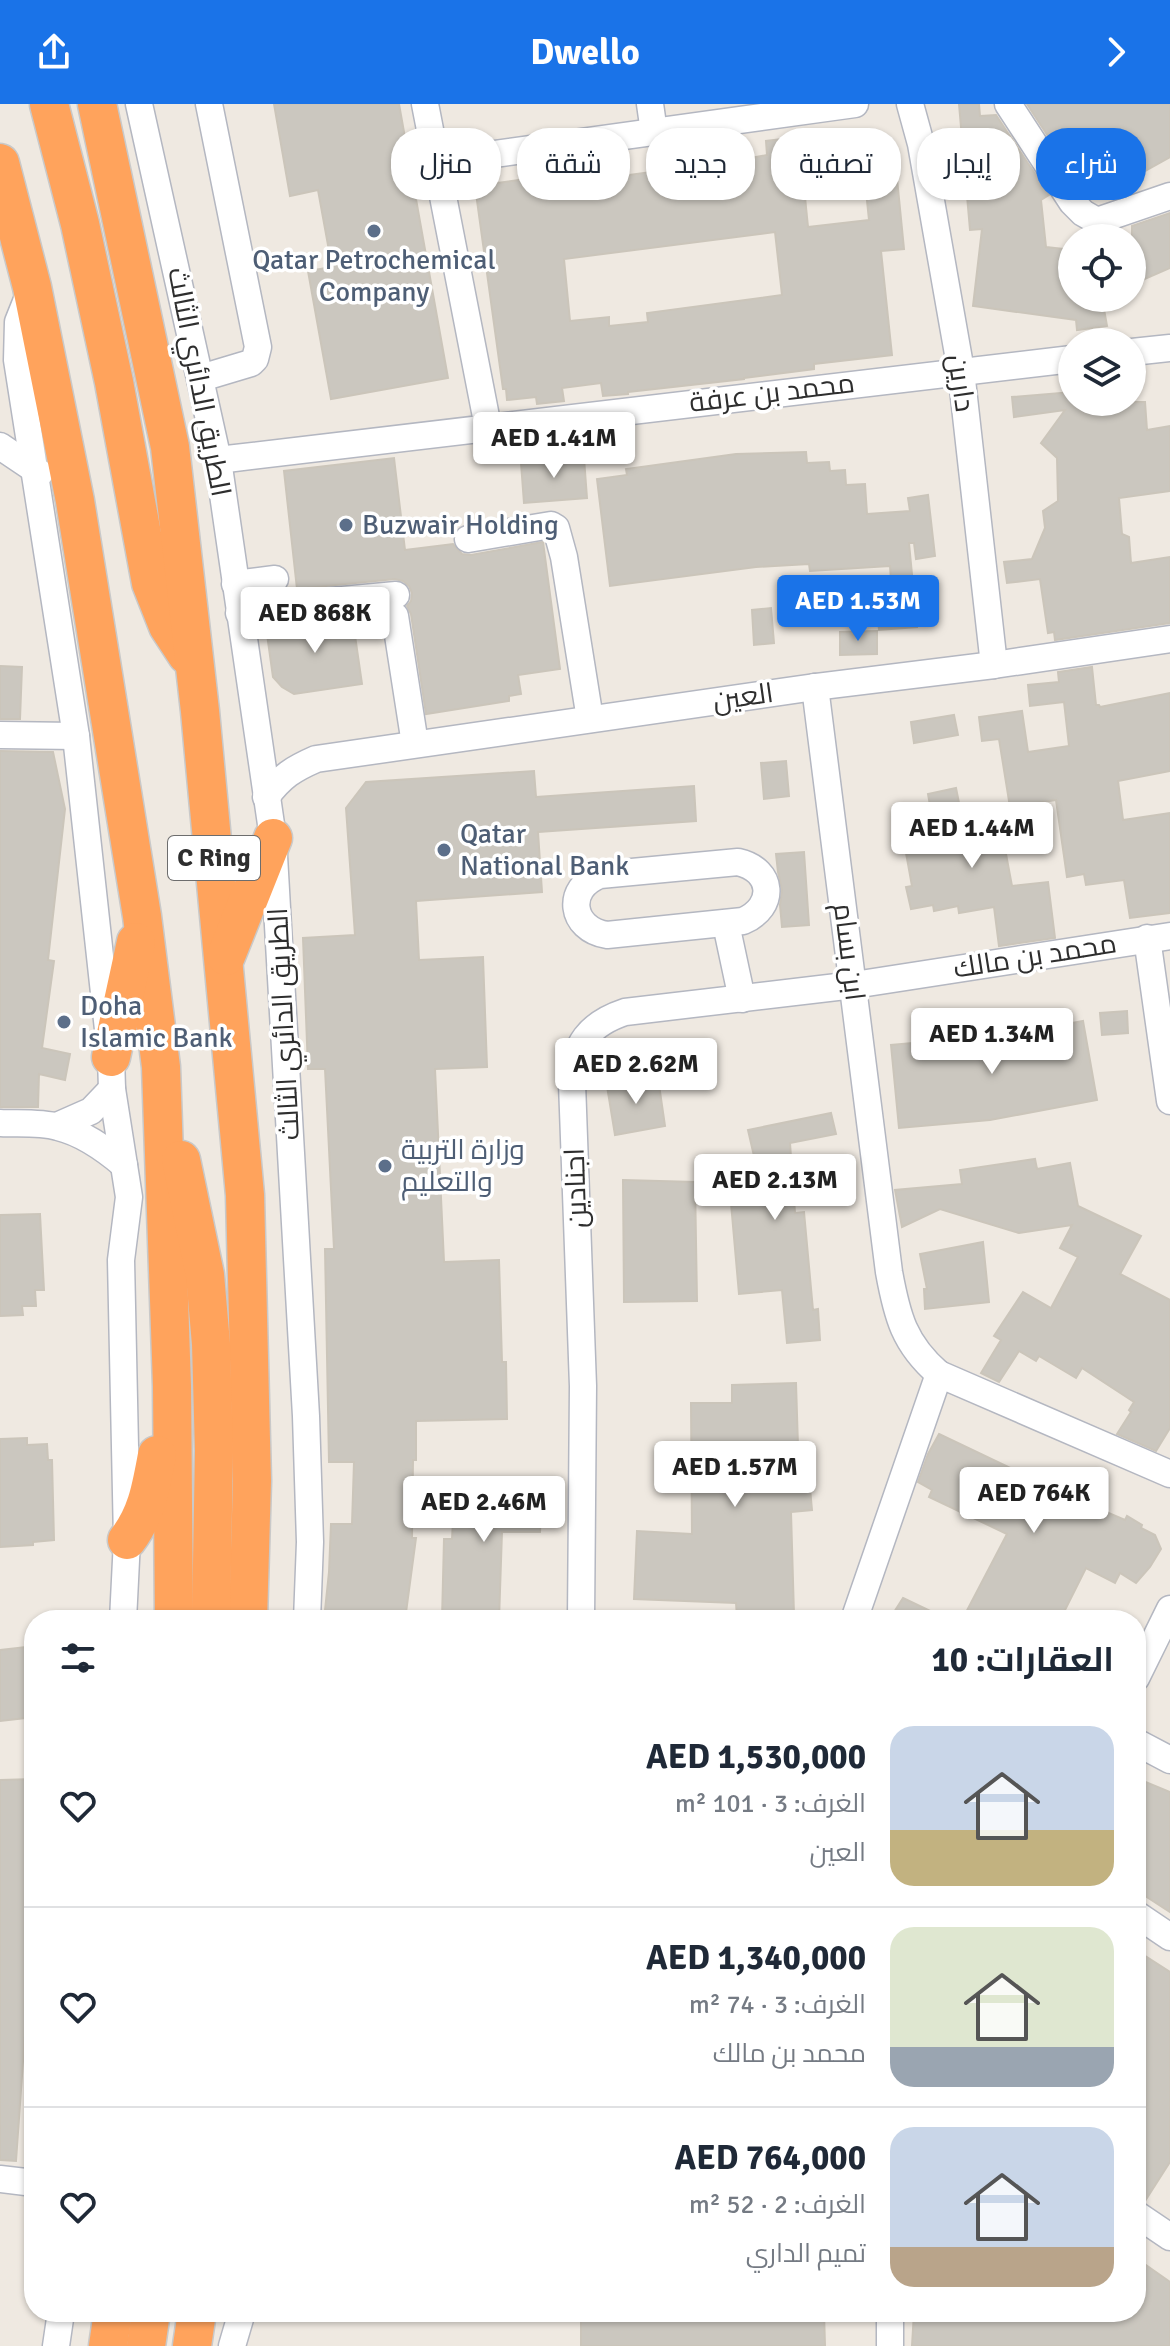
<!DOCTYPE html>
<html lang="ar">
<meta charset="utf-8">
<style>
:root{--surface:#fff;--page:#f2f2f3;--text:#1f2937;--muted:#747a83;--line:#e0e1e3;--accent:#1a73e8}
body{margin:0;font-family:Signika,Cairo,sans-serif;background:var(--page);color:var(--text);direction:rtl;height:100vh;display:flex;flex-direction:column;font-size:30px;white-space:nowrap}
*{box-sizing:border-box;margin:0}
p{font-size:26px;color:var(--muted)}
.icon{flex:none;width:44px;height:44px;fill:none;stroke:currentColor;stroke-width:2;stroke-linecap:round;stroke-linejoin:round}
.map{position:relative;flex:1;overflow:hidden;direction:ltr}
.panel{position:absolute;left:24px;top:1506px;width:1122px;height:712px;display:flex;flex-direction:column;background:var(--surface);border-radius:32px;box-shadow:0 2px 6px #0004;direction:rtl}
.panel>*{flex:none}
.hud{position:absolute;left:24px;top:24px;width:1122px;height:72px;direction:rtl;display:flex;gap:16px}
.fabs{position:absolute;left:1058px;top:120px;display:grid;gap:16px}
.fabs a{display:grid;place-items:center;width:88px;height:88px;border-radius:50%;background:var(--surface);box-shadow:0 2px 6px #0004;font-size:40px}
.price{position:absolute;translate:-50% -68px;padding:0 18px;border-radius:8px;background:#fff;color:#222;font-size:26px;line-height:52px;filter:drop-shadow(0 2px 4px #0008)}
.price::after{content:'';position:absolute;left:50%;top:48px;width:24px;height:18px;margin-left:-12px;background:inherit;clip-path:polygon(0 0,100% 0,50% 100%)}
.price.current{background:var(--accent);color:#fff}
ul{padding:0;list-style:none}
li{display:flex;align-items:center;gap:24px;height:200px;padding:0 32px}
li+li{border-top:2px solid var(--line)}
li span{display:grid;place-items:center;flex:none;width:224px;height:160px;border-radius:24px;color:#555}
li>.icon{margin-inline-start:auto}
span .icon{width:96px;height:96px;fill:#fffc;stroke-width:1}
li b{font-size:34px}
h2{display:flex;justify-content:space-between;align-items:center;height:96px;padding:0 32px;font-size:34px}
.tag{padding:0 28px;border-radius:32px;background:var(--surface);box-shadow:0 2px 6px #0004;font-size:28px;line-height:72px}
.tag.current{background:var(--accent);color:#fff}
header{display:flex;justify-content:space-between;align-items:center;height:104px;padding:0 32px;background:var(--accent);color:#fff;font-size:36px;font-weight:800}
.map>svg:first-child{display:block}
.building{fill:#cbc7bf;stroke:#cbc5ba;stroke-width:2;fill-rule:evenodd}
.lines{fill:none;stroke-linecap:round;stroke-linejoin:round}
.minor-casing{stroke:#b4b7c1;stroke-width:29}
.highway-casing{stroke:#c9c9c9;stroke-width:41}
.minor{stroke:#fff;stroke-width:26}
.highway{stroke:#ffa35c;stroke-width:38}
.service-dot{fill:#5c6f8a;stroke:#fff;stroke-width:3}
.labels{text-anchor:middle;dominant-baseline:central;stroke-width:7;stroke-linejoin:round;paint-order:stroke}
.shield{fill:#fff;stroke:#6d6d6d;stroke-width:2}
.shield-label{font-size:26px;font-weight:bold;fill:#2e2e2e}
.service-label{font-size:28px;fill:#4e5e75;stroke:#fff;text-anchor:start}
.street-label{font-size:28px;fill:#2e2e2e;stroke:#fff}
</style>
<header><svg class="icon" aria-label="forward" viewBox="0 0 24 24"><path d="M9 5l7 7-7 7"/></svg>Dwello<svg class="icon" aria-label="share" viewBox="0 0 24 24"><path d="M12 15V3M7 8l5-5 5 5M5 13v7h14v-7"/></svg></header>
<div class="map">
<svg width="1170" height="2242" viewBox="0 0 1170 2242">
<rect width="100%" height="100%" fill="#efe9e1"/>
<!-- building -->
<g class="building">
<path d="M274 0H399L448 274 331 295 308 167 332 163 318 86 290 92Z"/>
<path d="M959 0H979L980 12 996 11 1049 91 1041 96 1046 143 1072 146V194H1102L1107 222 1077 226 1076 216 973 202 982 125 970 126Z"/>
<path d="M1027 0H1170V53L1100 92 1084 55 1072 59V69Z"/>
<path d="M799 33 808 123 869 116 862 48 894 44 904 145 881 147 892 251 814 260V265L744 274V275L628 288V290L603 292 601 279 562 284 564 297 537 300 536 293 507 296 506 285H503L475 82 541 73V74L556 73 557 76 613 69 614 73 734 57 767 51 766 37ZM775 128 782 191 647 209 648 218 609 222V213L570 217 564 155Z"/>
<path d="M1170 109V164L1138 178 1132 164V122Z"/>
<path d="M1072 288V298H1145L1147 326 1170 322V387L1119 394 1122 430 1129 433 1131 459 1170 453V519L1055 536 1054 528 1048 529 1040 475 1007 479 1004 458 1032 455 1045 424 1043 407 1058 397 1057 354 1041 339 1065 306 1014 313 1012 293Z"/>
<path d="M806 348 807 359 829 358 830 367 845 366 846 381 865 380 867 410 910 407 908 394 928 391 935 452 916 455 914 439H909L917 523 879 526 877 505 893 504 890 462 810 467 809 460 756 463 610 482 597 375 627 371 626 365 736 350Z"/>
<path d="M394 354 405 446 453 440 462 450 471 451 543 438 560 565 518 571 521 590 509 592V597L426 610 411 510 407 502 411 497 412 489 409 482 403 477 395 475 297 485 284 367Z"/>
<path d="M584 354 587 394 524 399 521 359Z"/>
<path d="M771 504 774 539 754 541 752 506Z"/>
<path d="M352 511 362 580 294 590 282 583 273 573 266 523Z"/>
<path d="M877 527V550L840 551V528Z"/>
<path d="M0 562 22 563 20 615H0Z"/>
<path d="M1092 563 1096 601H1099L1100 603 1170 589V667L1118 677 1123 716 1170 709V809L1130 814 1124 776 1086 781 1084 770 1067 773 1056 696 1010 703 999 635 982 637 979 613 1022 607 1028 648 1069 642 1064 598 1030 602 1028 581 1059 578 1058 568Z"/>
<path d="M954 611 958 631 914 639 911 618Z"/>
<path d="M0 647 53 648 65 705 48 856 54 857 42 944 70 950 65 976 39 970 38 1003H0Z"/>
<path d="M786 657 789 692 764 695 761 659Z"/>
<path d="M534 667 536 693 694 682 696 717 538 728 542 788 416 797 419 856 483 853 487 963 435 965 444 1158 499 1156 502 1258H506L507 1315 416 1317V1356H413L412 1434H416L405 1516H324L329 1468 331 1420H352L354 1358H329L325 1145H334L325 965H308L303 834 355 831 346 704 366 678Z"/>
<path d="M956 684 961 709 997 702 1012 782 1048 778 1055 834 999 842 994 803 959 809 958 802 934 807 933 801 911 805 906 783 912 782 906 749 910 748 904 713 931 707 928 690Z"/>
<path d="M804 748 809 821 782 823 780 801 782 786 778 768 776 750Z"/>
<path d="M1127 907 1128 929 1102 931 1100 909Z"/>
<path d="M1083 917 1097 996 990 1016 899 1024 891 941 981 933V936Z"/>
<path d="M658 974 665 1022 615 1031 607 982Z"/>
<path d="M831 1009 836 1030 790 1039 795 1109 804 1108 813 1206 818 1205 820 1236 787 1239 782 1186 739 1190 727 1054 754 1052 748 1026Z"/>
<path d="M1035 1055 1037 1065 1070 1059 1078 1102 1141 1132 1120 1170 1170 1196V1324L1156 1347 1117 1330 1131 1308 1129 1306 1134 1298 1082 1264 1076 1274 1039 1252 1036 1257 1019 1247 999 1278 981 1269 1001 1236 994 1232 1023 1188 1051 1204 1078 1153 1060 1144 1072 1121 1019 1129 940 1105 902 1123 895 1086 962 1080 960 1066Z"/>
<path d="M623 1076 695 1078 697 1197 624 1198Z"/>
<path d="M40 1110 44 1186H35L36 1202H22L23 1211 0 1212V1111Z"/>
<path d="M983 1138 989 1198 925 1205 924 1185H927L920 1150Z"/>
<path d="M796 1279 799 1374 809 1373 812 1406 791 1408 794 1511 737 1513 736 1499 634 1495 637 1427 692 1430 691 1299H732V1281Z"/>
<path d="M939 1330 1046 1381 1050 1378 1079 1393 1078 1396 1125 1416 1127 1412 1142 1421 1141 1424 1155 1431 1161 1445 1150 1463 1136 1479 1120 1469 1115 1479 1086 1464 1060 1516H962L1007 1430 929 1393 932 1386 918 1378 928 1350Z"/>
<path d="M27 1334V1341L47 1340 48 1356H52L54 1436 33 1438V1441L0 1443V1335Z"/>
<path d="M543 1378 540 1428H502L499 1516H442L444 1435H452L455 1379Z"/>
<path d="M903 1494 949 1516H889Z"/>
<path d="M34 1542V1613L0 1617V1546Z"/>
<path d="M1136 1674 1170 1688V1808L1136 1786Z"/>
<path d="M34 1675V1929H25L16 2057 0 2056V1676Z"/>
<path d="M1136 1846 1170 1868V2058L1145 2097 1136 2094Z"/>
<path d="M1136 2154 1170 2178V2242H912L914 2208 995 2211V2208H1136Z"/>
<path d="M581 2208H824L825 2242H581Z"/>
</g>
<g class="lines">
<!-- minor casing -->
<g class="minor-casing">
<g id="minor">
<path d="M139 0 218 356 273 734 306 1312 310 1438 307 1516"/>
<path d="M425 0 488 323"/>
<path d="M650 0 654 28"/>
<path d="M910 0 921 40 961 267 994 561"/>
<path d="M1008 0 1072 98 1083 109 1097 117 1170 92"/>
<path d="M437 58 855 0"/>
<path d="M32 183 18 218 17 256 76 632 111 953 112 985 129 1093 121 1156 127 1436 123 1516"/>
<path d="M1132 248 1170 244"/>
<path d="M201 274 251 259 255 255 258 243 209 0"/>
<path d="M0 342 40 369"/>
<path d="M218 356 1072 255"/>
<path d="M468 435 551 421 556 424 564 453 590 615"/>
<path d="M235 480 275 475"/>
<path d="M239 509 321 498 396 491"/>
<path d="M395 512 415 640"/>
<path d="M815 583 889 1168C897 1212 904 1240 939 1270L854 1516"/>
<path d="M0 631 76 632"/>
<path d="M266 693C282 672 293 665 316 655L815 583 994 561 1170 535"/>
<path d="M738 758C774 766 776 803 743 817L607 831C570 825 565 784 600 771Z"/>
<path d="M726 820 742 895"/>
<path d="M1147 834 1170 997"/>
<path d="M0 1019C18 1020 40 1018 58 1023 83 1029 104 1044 124 1061"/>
<path d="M57 1022 91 1007 112 985"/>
<path d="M939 1270 1170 1370"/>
<path d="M581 1516 583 1282 572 979C574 940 589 920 625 908L854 881 1170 832"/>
<path d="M1136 1574 1170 1505"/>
<path d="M1136 1638 1170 1656"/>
<path d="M1136 1810 1170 1833"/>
<path d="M0 2075 34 2079"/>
<path d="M1136 2110 1170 2133"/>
<path d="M56 2242 61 2208"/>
<path d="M232 2242 242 2208"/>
<path d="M890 2242V2208"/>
</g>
</g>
<!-- highway casing -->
<g class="highway-casing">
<g id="highway">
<path d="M49 0 80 120 114 278 151 479 168 522 187 551"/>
<path d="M97 0 170 343 200 607 245 1091 252 1377 248 1516"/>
<path d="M0 59 32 183 75 397 142 812 161 963 172 1282 174 1516"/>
<path d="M226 852 273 734"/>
<path d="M111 953 136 838"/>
<path d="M181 1056 205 1171 211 1240 214 1347 211 1516"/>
<path d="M127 1436C147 1410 151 1383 157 1351"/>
<path d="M108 2242 113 2208"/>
<path d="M146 2242 151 2208"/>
<path d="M192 2242 197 2208"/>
</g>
</g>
<!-- minor -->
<use href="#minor" class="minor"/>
<!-- highway -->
<use href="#highway" class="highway"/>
</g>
<!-- markers -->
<g class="service-dot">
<circle cx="374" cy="127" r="8"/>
<circle cx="346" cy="421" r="8"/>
<circle cx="444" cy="746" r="8"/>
<circle cx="64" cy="918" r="8"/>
<circle cx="385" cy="1062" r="8"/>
</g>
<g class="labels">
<!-- shield labels -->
<rect class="shield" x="168" y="732" width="92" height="44" rx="6"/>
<g class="shield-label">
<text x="214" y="754">C Ring</text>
</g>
<!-- service labels -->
<g class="service-label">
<text x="374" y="156" text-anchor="middle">Qatar Petrochemical<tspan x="374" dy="32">Company</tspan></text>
<text x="362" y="421">Buzwair Holding</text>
<text x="460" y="730">Qatar<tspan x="460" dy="32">National Bank</tspan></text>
<text x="80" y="902">Doha<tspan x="80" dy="32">Islamic Bank</tspan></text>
<text x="401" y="1046">وزارة التربية<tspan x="401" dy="32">والتعليم</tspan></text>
</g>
<!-- street labels -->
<g class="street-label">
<text transform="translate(199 278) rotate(79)">الطريق الدائري الثالث</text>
<text transform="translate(961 279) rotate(82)">دارين</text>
<text transform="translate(772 289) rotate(-7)">محمد بن عرفة</text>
<text transform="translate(743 593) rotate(-8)">العين</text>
<text transform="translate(849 848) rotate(83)">ابن بسام</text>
<text transform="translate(1035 852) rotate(-9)">محمد بن مالك</text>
<text transform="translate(284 920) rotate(-93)">الطريق الدائري الثالث</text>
<text transform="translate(576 1084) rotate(-92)">اجنادين</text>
</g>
</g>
</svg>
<div class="fabs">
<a><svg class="icon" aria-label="locate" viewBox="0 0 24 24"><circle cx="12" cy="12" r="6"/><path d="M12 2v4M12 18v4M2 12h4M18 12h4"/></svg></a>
<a><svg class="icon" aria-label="layers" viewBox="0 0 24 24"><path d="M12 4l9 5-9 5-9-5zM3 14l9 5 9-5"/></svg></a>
</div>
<b class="price" style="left:554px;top:376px">AED 1.41M</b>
<b class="price current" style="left:858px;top:539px">AED 1.53M</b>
<b class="price" style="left:315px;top:551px">AED 868K</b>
<b class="price" style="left:972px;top:766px">AED 1.44M</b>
<b class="price" style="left:992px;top:972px">AED 1.34M</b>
<b class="price" style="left:636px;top:1002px">AED 2.62M</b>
<b class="price" style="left:775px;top:1118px">AED 2.13M</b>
<b class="price" style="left:735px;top:1405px">AED 1.57M</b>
<b class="price" style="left:1034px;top:1431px">AED 764K</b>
<b class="price" style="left:484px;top:1440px">AED 2.46M</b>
<div class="hud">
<a class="tag current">شراء</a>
<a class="tag">إيجار</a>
<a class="tag">تصفية</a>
<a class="tag">جديد</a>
<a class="tag">شقة</a>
<a class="tag">منزل</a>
</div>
<section class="panel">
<h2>العقارات: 10<svg class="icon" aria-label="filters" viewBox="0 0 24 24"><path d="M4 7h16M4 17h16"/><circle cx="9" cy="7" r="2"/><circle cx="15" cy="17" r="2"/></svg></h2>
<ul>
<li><span style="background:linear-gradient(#c9d6e8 65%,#c2b280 0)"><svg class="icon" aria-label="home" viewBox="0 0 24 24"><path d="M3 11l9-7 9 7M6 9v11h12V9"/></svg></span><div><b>AED 1,530,000</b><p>الغرف: 3 · 101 m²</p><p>العين</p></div><svg class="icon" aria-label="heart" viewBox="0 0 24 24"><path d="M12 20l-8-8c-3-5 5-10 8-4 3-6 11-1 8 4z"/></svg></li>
<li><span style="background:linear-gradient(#dfe7d0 75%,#9aa5b1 0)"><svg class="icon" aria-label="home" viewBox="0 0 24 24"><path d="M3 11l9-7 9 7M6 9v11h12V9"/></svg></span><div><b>AED 1,340,000</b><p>الغرف: 3 · 74 m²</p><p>محمد بن مالك</p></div><svg class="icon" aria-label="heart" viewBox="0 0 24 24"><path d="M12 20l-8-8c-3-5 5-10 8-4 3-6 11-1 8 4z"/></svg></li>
<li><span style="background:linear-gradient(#c9d6e8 75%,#b9a48a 0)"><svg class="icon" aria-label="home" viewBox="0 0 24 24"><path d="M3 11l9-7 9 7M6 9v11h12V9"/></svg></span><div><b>AED 764,000</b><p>الغرف: 2 · 52 m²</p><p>تميم الداري</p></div><svg class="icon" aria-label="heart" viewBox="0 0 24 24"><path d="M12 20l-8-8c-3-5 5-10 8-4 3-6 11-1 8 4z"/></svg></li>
</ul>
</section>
</div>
